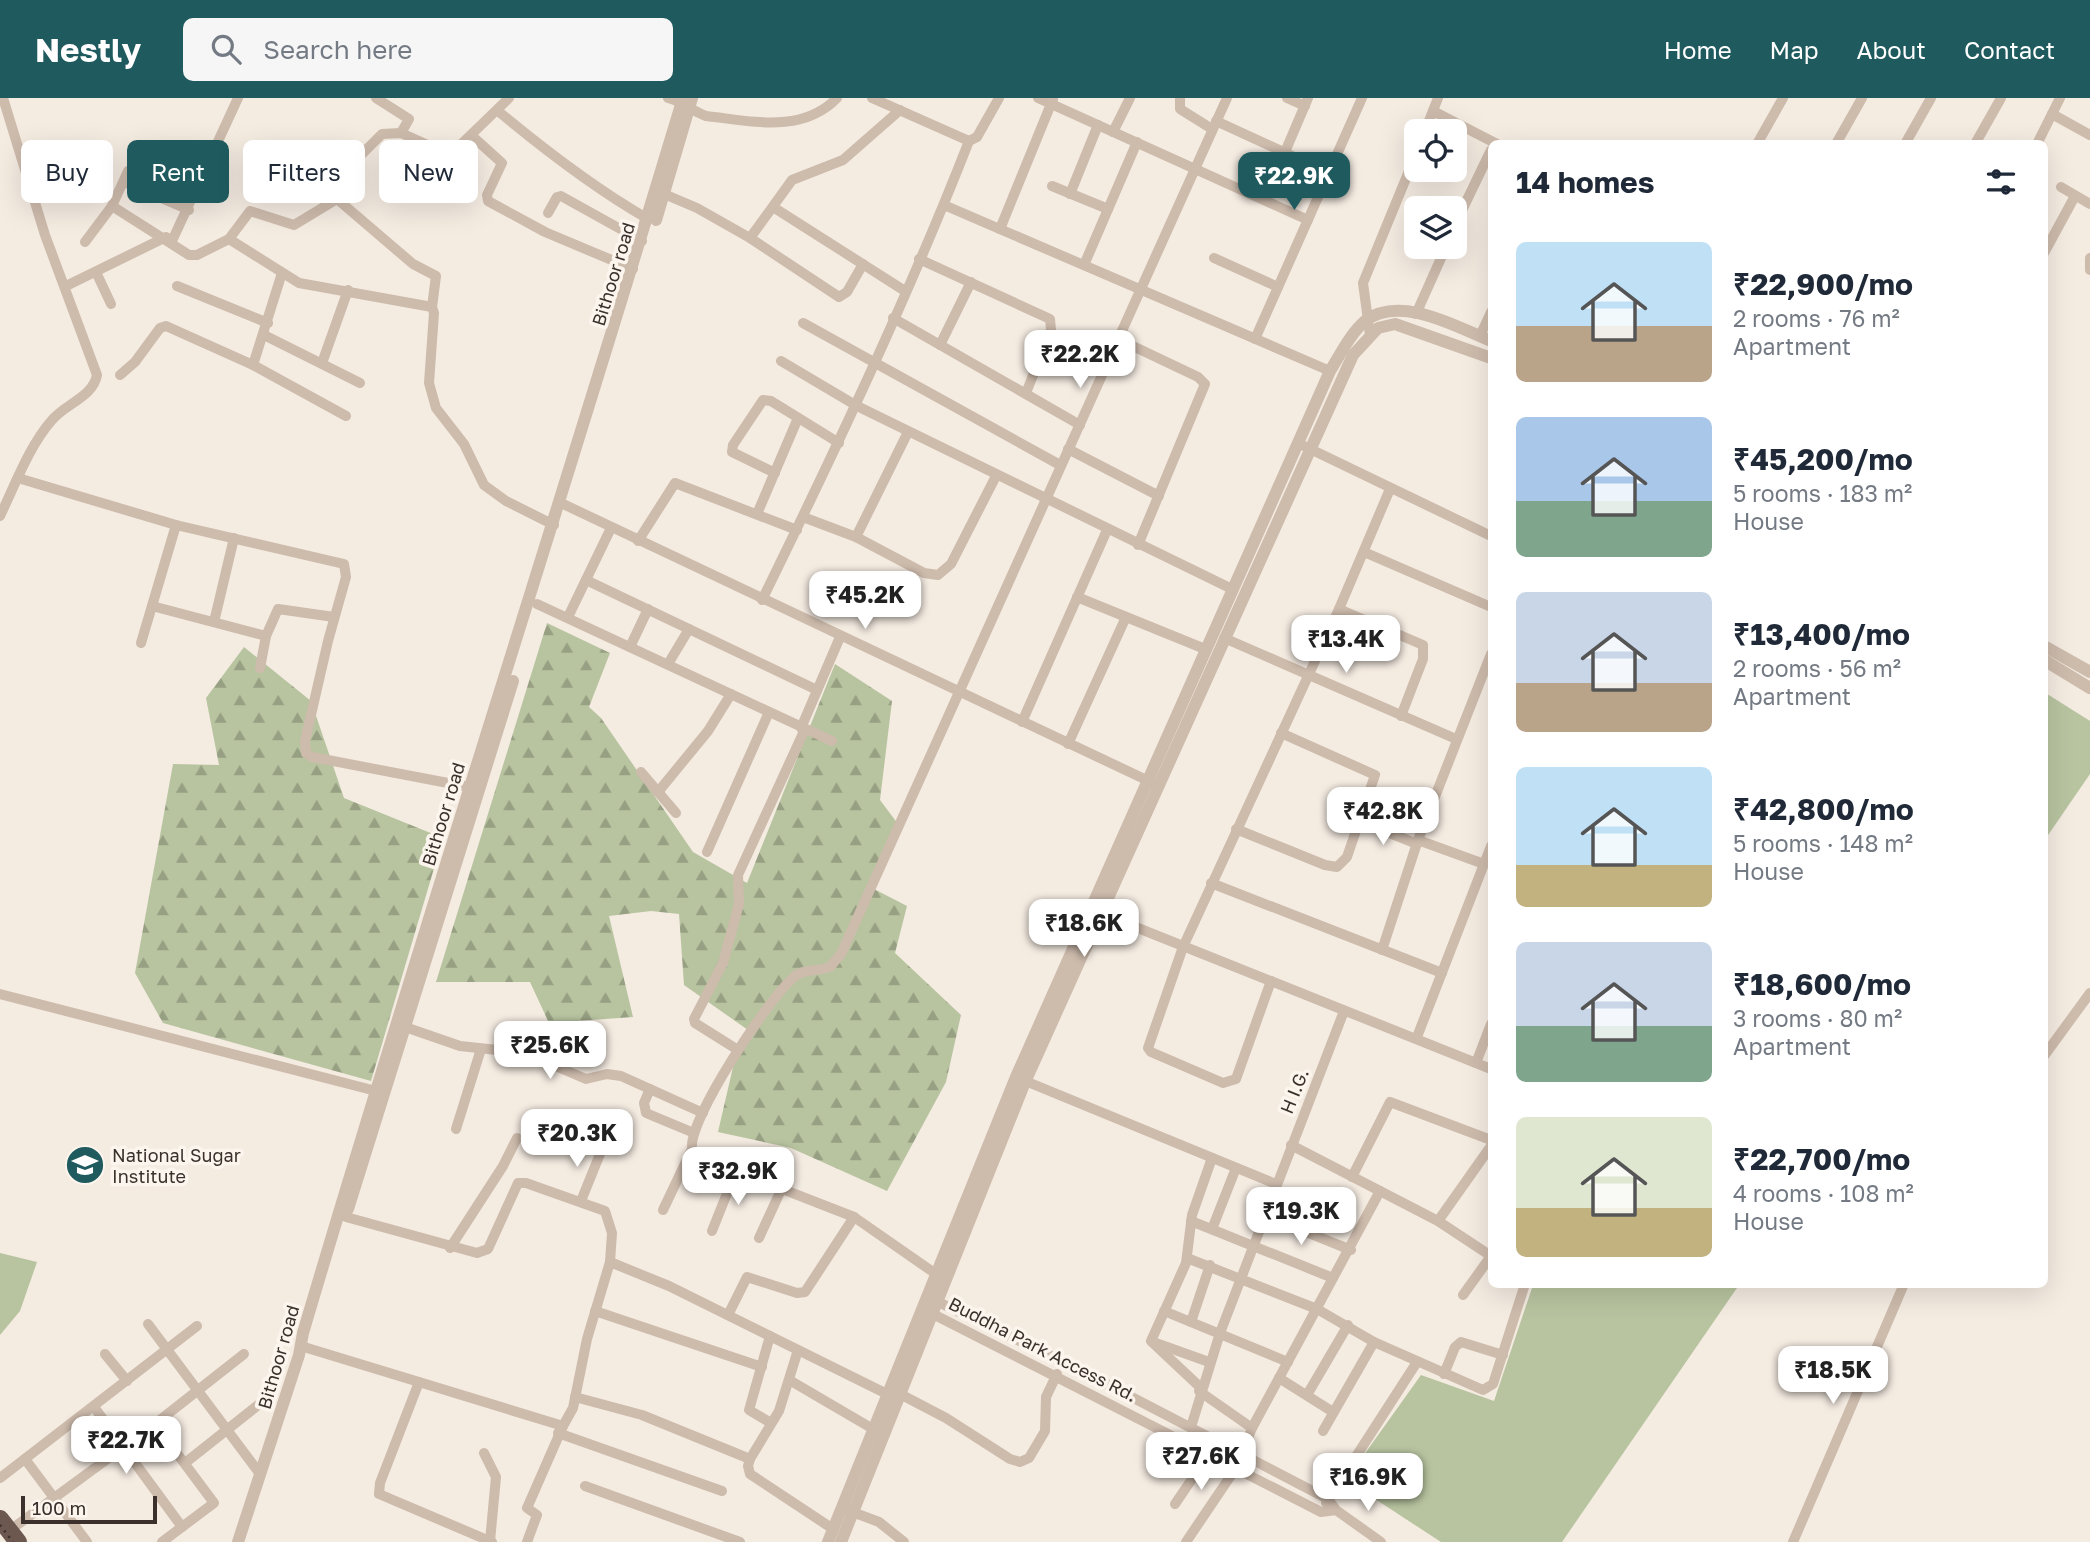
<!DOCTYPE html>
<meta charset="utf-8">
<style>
:root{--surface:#fff;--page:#f6f6f7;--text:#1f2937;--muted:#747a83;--accent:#1f5a5e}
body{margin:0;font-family:"Golos Text",sans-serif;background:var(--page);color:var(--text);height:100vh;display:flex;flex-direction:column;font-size:26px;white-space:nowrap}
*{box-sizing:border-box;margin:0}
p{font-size:23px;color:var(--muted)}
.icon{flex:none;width:38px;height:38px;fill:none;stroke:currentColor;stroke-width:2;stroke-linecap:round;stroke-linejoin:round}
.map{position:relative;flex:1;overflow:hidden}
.details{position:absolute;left:1488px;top:42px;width:560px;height:1148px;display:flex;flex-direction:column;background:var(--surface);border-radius:10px;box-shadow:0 7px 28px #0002}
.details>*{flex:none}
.top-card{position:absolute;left:21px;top:42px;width:665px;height:63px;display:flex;gap:14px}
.buttons{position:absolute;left:1404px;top:21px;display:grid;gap:14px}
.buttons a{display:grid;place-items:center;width:63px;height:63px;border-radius:10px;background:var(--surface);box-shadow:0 7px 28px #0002;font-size:35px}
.scale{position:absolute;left:21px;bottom:18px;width:136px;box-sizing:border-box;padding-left:7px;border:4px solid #3b302b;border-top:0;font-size:19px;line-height:24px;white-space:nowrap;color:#3b302b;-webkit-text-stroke:5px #fbf5ee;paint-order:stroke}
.price{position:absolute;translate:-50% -60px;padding:0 16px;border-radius:14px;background:#fff;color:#222;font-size:23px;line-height:46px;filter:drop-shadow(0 2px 4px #0008)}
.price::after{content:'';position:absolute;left:50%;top:42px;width:21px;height:16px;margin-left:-10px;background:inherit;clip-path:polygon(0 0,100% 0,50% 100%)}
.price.selected{background:var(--accent);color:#fff}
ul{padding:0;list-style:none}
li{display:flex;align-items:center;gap:21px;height:175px;padding:0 28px}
li span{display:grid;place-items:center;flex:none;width:196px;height:140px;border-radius:10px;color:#555}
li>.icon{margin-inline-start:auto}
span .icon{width:84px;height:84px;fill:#fffc;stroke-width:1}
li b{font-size:30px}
h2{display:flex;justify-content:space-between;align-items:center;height:84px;padding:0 28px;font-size:30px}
.tag{padding:0 24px;border-radius:10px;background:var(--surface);box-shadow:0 7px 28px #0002;font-size:24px;line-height:63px}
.tag.selected{background:var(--accent);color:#fff}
header{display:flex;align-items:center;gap:42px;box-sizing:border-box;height:98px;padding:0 35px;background:var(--accent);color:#fff}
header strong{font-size:33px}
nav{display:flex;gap:38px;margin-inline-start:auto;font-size:24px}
.search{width:490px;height:63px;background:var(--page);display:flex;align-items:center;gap:18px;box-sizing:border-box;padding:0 24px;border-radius:10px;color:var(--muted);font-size:26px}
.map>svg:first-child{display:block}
.green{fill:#b8c4a0}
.forest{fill:url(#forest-firs)}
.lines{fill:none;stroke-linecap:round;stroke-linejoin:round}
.minor{stroke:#cdbbac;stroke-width:10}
.tertiary{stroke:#cdbbac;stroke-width:12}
.trunk{stroke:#6c584f;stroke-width:18}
.rail{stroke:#3b302b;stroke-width:2.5;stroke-dasharray:2 5;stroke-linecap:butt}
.labels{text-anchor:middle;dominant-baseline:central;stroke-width:7;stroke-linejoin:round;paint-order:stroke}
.street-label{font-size:18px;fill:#3b302b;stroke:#fbf5ee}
.poi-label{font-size:18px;fill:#3b302b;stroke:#fbf5ee;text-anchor:start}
</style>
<header>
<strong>Nestly</strong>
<div class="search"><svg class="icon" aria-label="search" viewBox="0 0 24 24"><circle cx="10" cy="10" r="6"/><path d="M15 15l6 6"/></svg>Search here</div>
<nav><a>Home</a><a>Map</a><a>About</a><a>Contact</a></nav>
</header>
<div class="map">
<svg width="2090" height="1444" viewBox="0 0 2090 1444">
<defs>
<pattern id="forest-firs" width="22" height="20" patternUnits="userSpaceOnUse" patternTransform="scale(1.75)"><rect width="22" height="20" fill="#b8c4a0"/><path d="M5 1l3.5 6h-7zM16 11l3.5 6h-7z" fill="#97a083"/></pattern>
</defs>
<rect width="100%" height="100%" fill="#f4ebe1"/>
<!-- green -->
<g class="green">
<path d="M2044 594 2090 623V676L2044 743Z"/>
<path d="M0 1155 37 1164 20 1213 0 1237Z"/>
<path d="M1533 1187H1739L1562 1444H1441L1346 1382 1421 1277 1494 1303Z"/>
</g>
<!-- forest -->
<g class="forest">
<path d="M547 525 610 555 589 609 601 620 693 754 747 785 835 566 892 603 880 702 898 726 872 790 907 808 895 855 961 917 946 984 887 1093 791 1050 718 1034 736 956 748 932 684 887 679 816 651 813 609 818 633 919 549 925 530 884H436Z"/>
<path d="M244 549 311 603 344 700 443 740 371 983 163 925 135 875 173 666 219 667 206 600Z"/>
</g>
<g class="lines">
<!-- minor -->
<g class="minor">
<path d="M376 0 409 21 401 35"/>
<path d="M668 0C683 4 692 13 706 18 752 23 802 36 837 0"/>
<path d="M1038 0 1308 122"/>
<path d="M1180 0V11L1212 31"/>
<path d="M1287 0 1305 8"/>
<path d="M498 13C546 53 594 90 648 121"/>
<path d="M1433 13 1497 46"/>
<path d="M2052 16 2090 37"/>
<path d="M1216 23 1329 75"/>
<path d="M1425 33 1438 0"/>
<path d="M1113 34 1130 0"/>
<path d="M472 38 502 65 487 97 488 103 545 134 633 171"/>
<path d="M969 43 977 39 999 0"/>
<path d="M1757 46 1783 0"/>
<path d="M1836 46 1862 0"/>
<path d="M1905 46 1931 0"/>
<path d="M1975 46 2001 0"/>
<path d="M2037 46 2060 0"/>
<path d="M1285 54 1308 0"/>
<path d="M124 84 189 112"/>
<path d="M1052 88 1108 111"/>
<path d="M2061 89 2090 106"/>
<path d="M664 96 697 110 750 140 839 199 847 194 863 166"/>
<path d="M1070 96 1098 27"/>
<path d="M335 101 348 70 382 36 401 35 450 57 509 0"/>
<path d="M944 107 1330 273"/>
<path d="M112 108 189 157H197L229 141 299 185 432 209 434 215 429 285 436 310 464 346 484 387 506 403 554 427"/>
<path d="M773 109 905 193"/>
<path d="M548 115 557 99 561 98 642 143"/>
<path d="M1454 129 1491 52"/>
<path d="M1000 131 1053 1"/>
<path d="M750 140 792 82 843 62 900 12"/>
<path d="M229 141 250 113 294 127 337 101 413 166 436 178 432 209"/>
<path d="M172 143 238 0"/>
<path d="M85 144 112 108 128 73"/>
<path d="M2044 155 2075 98"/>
<path d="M1214 160 1278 189"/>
<path d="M2090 160V172"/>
<path d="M919 161 1050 221 1051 232 1026 295"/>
<path d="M1084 167 1137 44"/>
<path d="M96 174 111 206"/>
<path d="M66 188 166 139"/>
<path d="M177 188 268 225"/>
<path d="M1416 216 1446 149"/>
<path d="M893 220 1080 327"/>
<path d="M803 225 1060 367"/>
<path d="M264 237 360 285"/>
<path d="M1370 237 1363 185 1416 56"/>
<path d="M1480 238 1491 214"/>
<path d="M1118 241 1198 279 1205 286 1138 447"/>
<path d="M1255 241 1362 0"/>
<path d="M940 247 971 184"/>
<path d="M781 263 857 308 1232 491"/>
<path d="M322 265 348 192"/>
<path d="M253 267 282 175"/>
<path d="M120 277 135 264 160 230 166 228 253 267 346 318"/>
<path d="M1304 348 1491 438"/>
<path d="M1068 351 1159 398"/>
<path d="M775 375 732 354 733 347 763 302 771 303 839 345"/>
<path d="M18 380 176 427 344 466 346 479 328 543 305 643 306 655 312 659 469 689"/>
<path d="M561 405 1155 686"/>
<path d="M757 416 798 320"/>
<path d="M0 418C15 387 29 348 52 322 65 306 93 299 97 277L45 137 3 0"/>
<path d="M803 419 856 439 924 475 938 477 951 466 996 378"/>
<path d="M856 439 908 334"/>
<path d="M638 443 675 385 797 432"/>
<path d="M1364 454 1491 509"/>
<path d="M586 482 817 592"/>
<path d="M1077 499 1205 551"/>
<path d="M762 502C836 351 908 199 969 43L872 0"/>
<path d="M537 506 832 643"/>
<path d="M152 508 266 538"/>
<path d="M1339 511 1423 547V561L1401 618"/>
<path d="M568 519 611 430"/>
<path d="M214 524 234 440"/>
<path d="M1224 540 1456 641"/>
<path d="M141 545 176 427"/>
<path d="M630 549 648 511"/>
<path d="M668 566 689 531"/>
<path d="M260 570 266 538 278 511 334 519"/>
<path d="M1022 624 1107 432"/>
<path d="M801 630 840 539"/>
<path d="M1068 646 1126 519"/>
<path d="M641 674 676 715"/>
<path d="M658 694 708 633 731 596"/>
<path d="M1360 723 1417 746"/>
<path d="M1236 731 1325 767 1337 769 1347 759 1375 677 1281 635"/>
<path d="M1418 742 1484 766"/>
<path d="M707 754 769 614"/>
<path d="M1211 785 1442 875"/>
<path d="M1096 809 1123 824 1491 971"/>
<path d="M1382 852 1418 742 1491 556"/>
<path d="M1271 883 1236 981 1223 985 1151 954 1148 950 1183 849 1339 511 1390 391"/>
<path d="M0 896 376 993"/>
<path d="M405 929 460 948 525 955 586 981 607 976 621 978 703 1015"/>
<path d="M1417 939 1491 748"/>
<path d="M738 952 695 925 694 921 723 865 739 806 738 777 805 631"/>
<path d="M2044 958 2090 895"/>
<path d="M1476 965 1491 926"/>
<path d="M1018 980 1276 1086"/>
<path d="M650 991 644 1005 646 1015 694 1035"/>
<path d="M456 1031 481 951"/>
<path d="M1291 1047 1438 1123 1491 1158"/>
<path d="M1352 1079 1390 1004 1491 1042"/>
<path d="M581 1103 602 1051"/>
<path d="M663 1112 692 1051"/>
<path d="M1264 1117 1351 1152"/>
<path d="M346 1119 477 1155 488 1151 518 1085H526L605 1113 612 1135 610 1164 587 1241 573 1310 563 1328"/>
<path d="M1191 1123 1333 1180"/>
<path d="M1438 1123 1491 1048"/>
<path d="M1212 1131 1236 1070"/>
<path d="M712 1133 736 1073"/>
<path d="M759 1140 781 1092"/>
<path d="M450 1150 503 1068 517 1040"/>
<path d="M1187 1160 1317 1211 1374 1244 1483 1292 1493 1286 1525 1186"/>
<path d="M610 1164 669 1188 887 1296"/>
<path d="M936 1176 854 1119 698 1058 692 1051C688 1021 769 900 794 879 804 870 818 874 830 869L841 856 1227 0"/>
<path d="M1463 1197 1491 1158"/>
<path d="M932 1201 1070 1267 1328 1401 1336 1412 1381 1444"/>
<path d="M925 1212 1321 1414 1336 1412"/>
<path d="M595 1213 762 1269"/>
<path d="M1164 1213 1288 1264"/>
<path d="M728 1217 747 1179 797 1195 805 1194 854 1119"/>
<path d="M1191 1224 1210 1167"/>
<path d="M148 1226 260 1376"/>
<path d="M770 1238 749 1312 771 1325"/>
<path d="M1153 1244 1209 1264"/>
<path d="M304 1249 419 1284 380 1385 379 1396 492 1444"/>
<path d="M105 1256 127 1283"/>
<path d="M1444 1276 1455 1249 1461 1244 1503 1257"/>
<path d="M1279 1280 1333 1314"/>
<path d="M791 1283 873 1331"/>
<path d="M419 1284 563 1328 527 1410 537 1417 527 1444"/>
<path d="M1201 1290 1151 1243 1186 1165 1192 1117 1212 1060"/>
<path d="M1199 1293 1252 1330"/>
<path d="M900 1296 946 1320 1010 1361 1020 1364 1029 1360 1045 1333 1046 1299 1057 1276"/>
<path d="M1307 1297 1348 1227"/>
<path d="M575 1299 642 1317 750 1361 779 1313 798 1252"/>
<path d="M94 1309 182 1429"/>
<path d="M155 1326 244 1256"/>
<path d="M1191 1329 1220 1235 1344 913"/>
<path d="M1323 1333 1374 1244"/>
<path d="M558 1335 722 1393"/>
<path d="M484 1355 496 1379 490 1443"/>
<path d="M25 1361 87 1444"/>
<path d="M750 1361 748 1368 750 1376 833 1431"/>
<path d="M185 1365 262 1304"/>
<path d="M0 1380 197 1228"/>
<path d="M585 1388 740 1444"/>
<path d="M1326 1405 1417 1264"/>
<path d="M1175 1406 1209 1356"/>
<path d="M847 1412 879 1424 904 1444"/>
<path d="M9 1433 155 1326 214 1405 162 1444"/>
<path d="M1186 1444 1236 1370 1252 1330 1380 1093"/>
<path d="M1793 1444 1904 1186"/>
</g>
<!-- tertiary -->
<g class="tertiary">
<path d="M656 122 692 0"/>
<path d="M2044 548 2090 574"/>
<path d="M2044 562 2090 590"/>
<path d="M348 1111 513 583"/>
<path d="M238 1444 299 1257 303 1235C425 822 559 413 683 0"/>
<path d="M828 1444 1016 979 1330 273C1340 257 1350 236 1365 223 1400 196 1457 229 1491 243"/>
<path d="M841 1444 1025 984 1353 257 1378 230 1395 226 1491 260"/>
</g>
<!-- trunk -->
<path class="trunk" d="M0 1421 18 1444"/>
<!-- rail -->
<path class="rail" d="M0 1427 13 1444"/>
</g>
<!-- icons -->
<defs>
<g id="university-disc" transform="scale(2.0125)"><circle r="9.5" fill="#1f5a5e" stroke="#fbf5ee"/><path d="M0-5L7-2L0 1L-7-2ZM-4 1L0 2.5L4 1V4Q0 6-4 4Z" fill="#fff"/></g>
</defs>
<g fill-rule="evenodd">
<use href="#university-disc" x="85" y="1067"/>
</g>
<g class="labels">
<!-- street labels -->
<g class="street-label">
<text transform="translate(613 176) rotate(-73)">Bithoor road</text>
<text transform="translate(443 716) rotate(-73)">Bithoor road</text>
<text transform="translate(1294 993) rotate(-68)">H I.G.</text>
<text transform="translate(1043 1251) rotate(27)">Buddha Park Access Rd.</text>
<text transform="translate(278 1259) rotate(-74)">Bithoor road</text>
</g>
<!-- poi labels -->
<g class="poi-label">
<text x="112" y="1057">National Sugar<tspan x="112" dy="21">Institute</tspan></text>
</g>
</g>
</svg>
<div class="buttons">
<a><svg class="icon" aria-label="locate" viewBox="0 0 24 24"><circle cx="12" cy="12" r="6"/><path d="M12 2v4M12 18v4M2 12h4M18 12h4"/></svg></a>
<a><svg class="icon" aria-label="layers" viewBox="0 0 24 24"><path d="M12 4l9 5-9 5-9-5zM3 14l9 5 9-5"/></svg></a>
</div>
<div class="scale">100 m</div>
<b class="price selected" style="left:1294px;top:114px">₹22.9K</b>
<b class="price" style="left:1080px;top:292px">₹22.2K</b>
<b class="price" style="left:865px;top:533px">₹45.2K</b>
<b class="price" style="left:1346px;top:577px">₹13.4K</b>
<b class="price" style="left:1383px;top:749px">₹42.8K</b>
<b class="price" style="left:1084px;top:861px">₹18.6K</b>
<b class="price" style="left:550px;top:983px">₹25.6K</b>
<b class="price" style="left:577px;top:1071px">₹20.3K</b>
<b class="price" style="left:738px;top:1109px">₹32.9K</b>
<b class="price" style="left:1301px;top:1149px">₹19.3K</b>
<b class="price" style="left:1833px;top:1308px">₹18.5K</b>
<b class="price" style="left:126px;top:1378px">₹22.7K</b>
<b class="price" style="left:1201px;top:1394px">₹27.6K</b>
<b class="price" style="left:1368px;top:1415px">₹16.9K</b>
<div class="top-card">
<a class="tag">Buy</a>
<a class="tag selected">Rent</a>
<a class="tag">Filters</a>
<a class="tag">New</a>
</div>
<section class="details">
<h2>14 homes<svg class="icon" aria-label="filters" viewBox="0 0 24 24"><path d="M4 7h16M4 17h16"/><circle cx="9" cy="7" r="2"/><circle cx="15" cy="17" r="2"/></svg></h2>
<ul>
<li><span style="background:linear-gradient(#bfe0f5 60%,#b9a48a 0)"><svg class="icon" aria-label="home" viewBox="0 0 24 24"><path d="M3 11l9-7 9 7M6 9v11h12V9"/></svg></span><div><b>₹22,900/mo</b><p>2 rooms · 76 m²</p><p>Apartment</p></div></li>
<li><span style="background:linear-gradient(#a9c7e8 60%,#7fa58c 0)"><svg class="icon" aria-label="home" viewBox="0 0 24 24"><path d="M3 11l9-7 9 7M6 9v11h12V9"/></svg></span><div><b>₹45,200/mo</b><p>5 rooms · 183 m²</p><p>House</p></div></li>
<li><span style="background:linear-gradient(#c9d6e8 65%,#b9a48a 0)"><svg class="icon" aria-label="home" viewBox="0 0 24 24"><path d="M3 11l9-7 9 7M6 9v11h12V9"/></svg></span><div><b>₹13,400/mo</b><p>2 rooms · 56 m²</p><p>Apartment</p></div></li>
<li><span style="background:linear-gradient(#bfe0f5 70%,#c2b280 0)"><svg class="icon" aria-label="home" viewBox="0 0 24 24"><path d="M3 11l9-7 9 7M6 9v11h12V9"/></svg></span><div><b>₹42,800/mo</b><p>5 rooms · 148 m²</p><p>House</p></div></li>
<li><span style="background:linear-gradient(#c9d6e8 60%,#7fa58c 0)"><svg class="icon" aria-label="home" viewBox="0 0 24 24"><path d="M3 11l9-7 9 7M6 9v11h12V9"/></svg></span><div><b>₹18,600/mo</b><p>3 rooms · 80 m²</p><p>Apartment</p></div></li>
<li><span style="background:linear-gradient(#dfe7d0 65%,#c2b280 0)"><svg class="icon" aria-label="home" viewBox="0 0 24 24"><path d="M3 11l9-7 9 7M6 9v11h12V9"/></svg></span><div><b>₹22,700/mo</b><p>4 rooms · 108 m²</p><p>House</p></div></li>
</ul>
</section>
</div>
